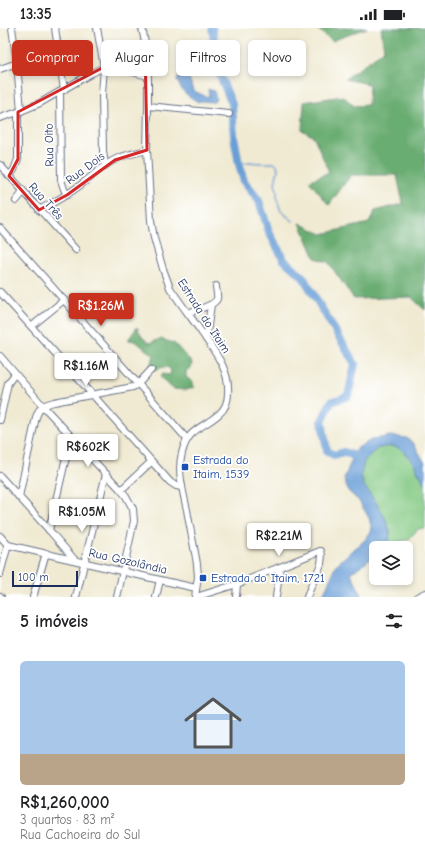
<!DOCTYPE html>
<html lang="pt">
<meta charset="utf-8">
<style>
:root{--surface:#fff;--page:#f6f6f6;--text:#202124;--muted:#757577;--accent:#c8321e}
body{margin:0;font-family:"Comic Neue",sans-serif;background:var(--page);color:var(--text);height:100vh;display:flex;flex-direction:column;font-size:15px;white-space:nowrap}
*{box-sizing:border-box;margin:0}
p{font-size:13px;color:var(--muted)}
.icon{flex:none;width:22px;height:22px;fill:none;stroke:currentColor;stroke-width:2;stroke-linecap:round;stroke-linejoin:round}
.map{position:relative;height:569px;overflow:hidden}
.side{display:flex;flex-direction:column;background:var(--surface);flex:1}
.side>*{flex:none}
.hud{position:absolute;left:12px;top:12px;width:401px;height:36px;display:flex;gap:8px}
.controls{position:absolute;left:369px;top:513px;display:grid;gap:8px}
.controls a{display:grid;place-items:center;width:44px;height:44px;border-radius:6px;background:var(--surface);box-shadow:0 2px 6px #0003;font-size:20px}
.scale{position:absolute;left:12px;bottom:10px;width:66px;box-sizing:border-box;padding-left:4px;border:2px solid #1b2f5e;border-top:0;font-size:11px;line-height:14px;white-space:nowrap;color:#1b2f5e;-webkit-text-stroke:3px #fff;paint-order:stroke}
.price{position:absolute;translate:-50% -34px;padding:0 9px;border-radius:4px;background:#fff;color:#222;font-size:13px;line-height:26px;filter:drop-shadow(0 1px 2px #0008)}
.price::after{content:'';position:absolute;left:50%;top:24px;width:12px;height:9px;margin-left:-6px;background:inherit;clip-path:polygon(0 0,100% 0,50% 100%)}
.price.active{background:var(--accent);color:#fff}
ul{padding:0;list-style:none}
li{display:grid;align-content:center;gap:8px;height:212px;padding:0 20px}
li span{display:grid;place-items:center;height:124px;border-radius:6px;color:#555}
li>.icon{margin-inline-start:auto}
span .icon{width:72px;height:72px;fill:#fffc;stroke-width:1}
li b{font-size:17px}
h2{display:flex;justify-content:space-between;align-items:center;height:48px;padding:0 20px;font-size:17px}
.pill{padding:0 14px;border-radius:6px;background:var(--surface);box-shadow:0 2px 6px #0003;font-size:14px;line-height:36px}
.pill.active{background:var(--accent);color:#fff}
.status{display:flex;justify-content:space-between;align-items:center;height:28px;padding:0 20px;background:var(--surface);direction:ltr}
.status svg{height:11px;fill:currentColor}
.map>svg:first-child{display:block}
.green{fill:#84c984;stroke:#507c71}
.forest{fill:#6bad72;stroke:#436e68}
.water{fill:#699ed6;stroke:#42669a}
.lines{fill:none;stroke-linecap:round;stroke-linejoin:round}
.stream{stroke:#699ed6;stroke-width:1.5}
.river{stroke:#699ed6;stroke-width:8}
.minor-casing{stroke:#667087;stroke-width:8}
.minor{stroke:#fff;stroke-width:6}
.marked{fill:none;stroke:#d62828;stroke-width:3;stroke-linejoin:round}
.transit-dot{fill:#1a4fb4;stroke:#fff;stroke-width:1.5}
.labels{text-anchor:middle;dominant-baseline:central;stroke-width:3.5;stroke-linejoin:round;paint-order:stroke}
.street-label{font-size:12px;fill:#1b2f5e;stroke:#fff}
.transit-label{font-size:12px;fill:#164399;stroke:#fff;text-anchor:start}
</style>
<div class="status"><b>13:35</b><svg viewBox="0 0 49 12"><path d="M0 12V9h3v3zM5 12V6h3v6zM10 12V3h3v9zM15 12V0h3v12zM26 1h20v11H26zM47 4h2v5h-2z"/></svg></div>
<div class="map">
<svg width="425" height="569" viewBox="0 0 425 569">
<rect width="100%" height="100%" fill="#fff"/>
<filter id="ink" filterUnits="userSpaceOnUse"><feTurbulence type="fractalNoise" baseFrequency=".025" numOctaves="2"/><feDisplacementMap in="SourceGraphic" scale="8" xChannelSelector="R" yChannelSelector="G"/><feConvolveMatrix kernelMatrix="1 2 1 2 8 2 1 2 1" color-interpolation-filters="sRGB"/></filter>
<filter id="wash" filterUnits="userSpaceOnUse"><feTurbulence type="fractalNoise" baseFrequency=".012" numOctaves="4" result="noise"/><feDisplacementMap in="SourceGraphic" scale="16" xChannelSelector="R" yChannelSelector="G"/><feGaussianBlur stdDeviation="0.9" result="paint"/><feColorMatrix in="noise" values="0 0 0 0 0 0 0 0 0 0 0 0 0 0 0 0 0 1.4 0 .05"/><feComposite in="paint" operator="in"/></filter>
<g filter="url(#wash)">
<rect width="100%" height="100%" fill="#f0ead2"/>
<!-- green -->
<path class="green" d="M392 418 401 421 413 434 425 456V500L418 501 408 512 389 516 390 503 385 490 377 476 363 456 361 447 364 433 378 420Z"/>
<!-- forest -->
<g class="forest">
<path d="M316 0H367L332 13Z"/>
<path d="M381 0H425V282L411 269 354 271 328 234 315 230 300 195 322 206 369 195 375 183 403 176 397 147H351L329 177 309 153 329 144 314 109 302 102 304 74 343 68 354 78 368 77 369 56 345 51 384 22Z"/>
<path d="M137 299 142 309 149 315 160 311 174 315 192 335 191 340 186 343V349L193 354 194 359 187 362 173 361 160 349 162 346 170 347 171 342C164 335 161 342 154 342L150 337 154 328C152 325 149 324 146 322 140 317 136 312 128 312Z"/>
</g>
<!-- water -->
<g class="water">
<path d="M184 45 189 49 192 59 194 63 205 68 209 69 208 61 214 63 216 71 214 74 201 73 198 74C187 67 181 64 177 51Z"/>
<path d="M390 408 407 410 414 416 425 435V456L413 434 401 421 392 418 378 420 364 433 361 447 363 456 377 476 385 490 390 503 389 516 383 520H376V526L351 545 362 569H322L337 536 347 527 364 513 372 502 369 490 359 473 348 463 344 451 356 421 371 412Z"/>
</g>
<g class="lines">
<!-- stream -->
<path class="stream" d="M239 136 249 134 260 135H274L277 137 278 142 275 155 277 163V172L281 183 293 193"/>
<!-- river -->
<path class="river" d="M212 0 214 12 215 36 232 76 234 108 239 136 244 153 259 173 269 204 284 232 303 249 355 336 348 368 331 374 322 393 327 423 334 427 344 424 357 429"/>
</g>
</g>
<g filter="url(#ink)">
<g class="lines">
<!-- minor casing -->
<g class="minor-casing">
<g id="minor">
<path d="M12 0 17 35 21 83"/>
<path d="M55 0 64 62"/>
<path d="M97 0 104 39 102 66 103 123 105 137"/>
<path d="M142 0 145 15 148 48V78L147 122 151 193 154 210 163 241 170 260 177 270C185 282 194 293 202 305 214 323 230 342 228 365 228 373 225 381 219 386 202 401 188 400 182 425 177 443 183 464 187 482 190 500 194 518 197 536L198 549 195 569"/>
<path d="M145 15 136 24 130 27 123 29 121 30 120 35 121 39 125 42 148 48"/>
<path d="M0 41 17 35"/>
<path d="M60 65 61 152 64 161 67 167"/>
<path d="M148 78 229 86"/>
<path d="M0 90 21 83 40 75 92 45 104 39 120 35"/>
<path d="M0 137 76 222"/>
<path d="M9 148 14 142 18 131V84"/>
<path d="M16 173 21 167 22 163"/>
<path d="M39 182C53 175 66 168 79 158 91 150 101 139 114 132 124 127 136 125 147 122"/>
<path d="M0 200 187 411"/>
<path d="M0 264 93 367 170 454 176 458 182 459"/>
<path d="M188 285C195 282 214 278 217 271 218 267 216 262 216 258"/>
<path d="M32 298 64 272"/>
<path d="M206 311 211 277"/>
<path d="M0 328 43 378 121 462 126 468 133 481 134 493 123 543 117 569"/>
<path d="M0 392 8 355 11 351 15 346"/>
<path d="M0 448 49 502 74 531"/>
<path d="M121 462 151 434"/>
<path d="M19 469 36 389C40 378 43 377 54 374L133 359 138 356 151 342"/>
<path d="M49 502 71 408"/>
<path d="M0 508 8 517"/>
<path d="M8 517 160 552 196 560"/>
<path d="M0 546 8 517"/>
<path d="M0 568 1 569"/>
<path d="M33 569 46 525"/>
<path d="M76 569 106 446"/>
<path d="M156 569 160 552"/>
<path d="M196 569 237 556 320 523H321L322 527 321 536 310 561 307 569"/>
<path d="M236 569 237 556"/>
<path d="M276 569 280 539"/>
<path d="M417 569 425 565"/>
</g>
</g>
<!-- minor -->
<use href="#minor" class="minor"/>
</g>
</g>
<!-- marked area -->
<path class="marked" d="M145 15 147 122 115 132 67 167 39 182 9 148 18 131V84L104 39 118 35Z"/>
<!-- markers -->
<g class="transit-dot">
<rect x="181" y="435" width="8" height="8" rx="2"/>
<rect x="199" y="546" width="8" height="8" rx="2"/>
</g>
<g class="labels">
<!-- street labels -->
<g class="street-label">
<text transform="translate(49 117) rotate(-91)">Rua Oito</text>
<text transform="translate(85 140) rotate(-37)">Rua Dois</text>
<text transform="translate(46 173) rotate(48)">Rua Três</text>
<text transform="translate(204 288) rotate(57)">Estrada do Itaim</text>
<text transform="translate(128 533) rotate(13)">Rua Gozolândia</text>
</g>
<!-- transit labels -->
<g class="transit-label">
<text x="193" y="432">Estrada do<tspan x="193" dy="14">Itaim, 1539</tspan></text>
<text x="211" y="550">Estrada do Itaim, 1721</text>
</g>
</g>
</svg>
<div class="controls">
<a><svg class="icon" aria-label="layers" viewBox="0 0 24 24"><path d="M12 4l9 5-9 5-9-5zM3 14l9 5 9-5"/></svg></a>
</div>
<div class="scale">100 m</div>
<b class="price active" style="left:101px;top:299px">R$1.26M</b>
<b class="price" style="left:86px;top:359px">R$1.16M</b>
<b class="price" style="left:88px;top:440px">R$602K</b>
<b class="price" style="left:82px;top:505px">R$1.05M</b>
<b class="price" style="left:279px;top:529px">R$2.21M</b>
<div class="hud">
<a class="pill active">Comprar</a>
<a class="pill">Alugar</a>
<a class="pill">Filtros</a>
<a class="pill">Novo</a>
</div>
</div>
<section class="side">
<h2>5 imóveis<svg class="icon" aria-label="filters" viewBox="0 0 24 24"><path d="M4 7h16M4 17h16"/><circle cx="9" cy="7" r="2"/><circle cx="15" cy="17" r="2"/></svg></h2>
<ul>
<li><span style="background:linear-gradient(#a9c7e8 75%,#b9a48a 0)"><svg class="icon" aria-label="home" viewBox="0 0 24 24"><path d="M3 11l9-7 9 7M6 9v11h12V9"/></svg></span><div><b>R$1,260,000</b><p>3 quartos · 83 m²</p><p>Rua Cachoeira do Sul</p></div></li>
</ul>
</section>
